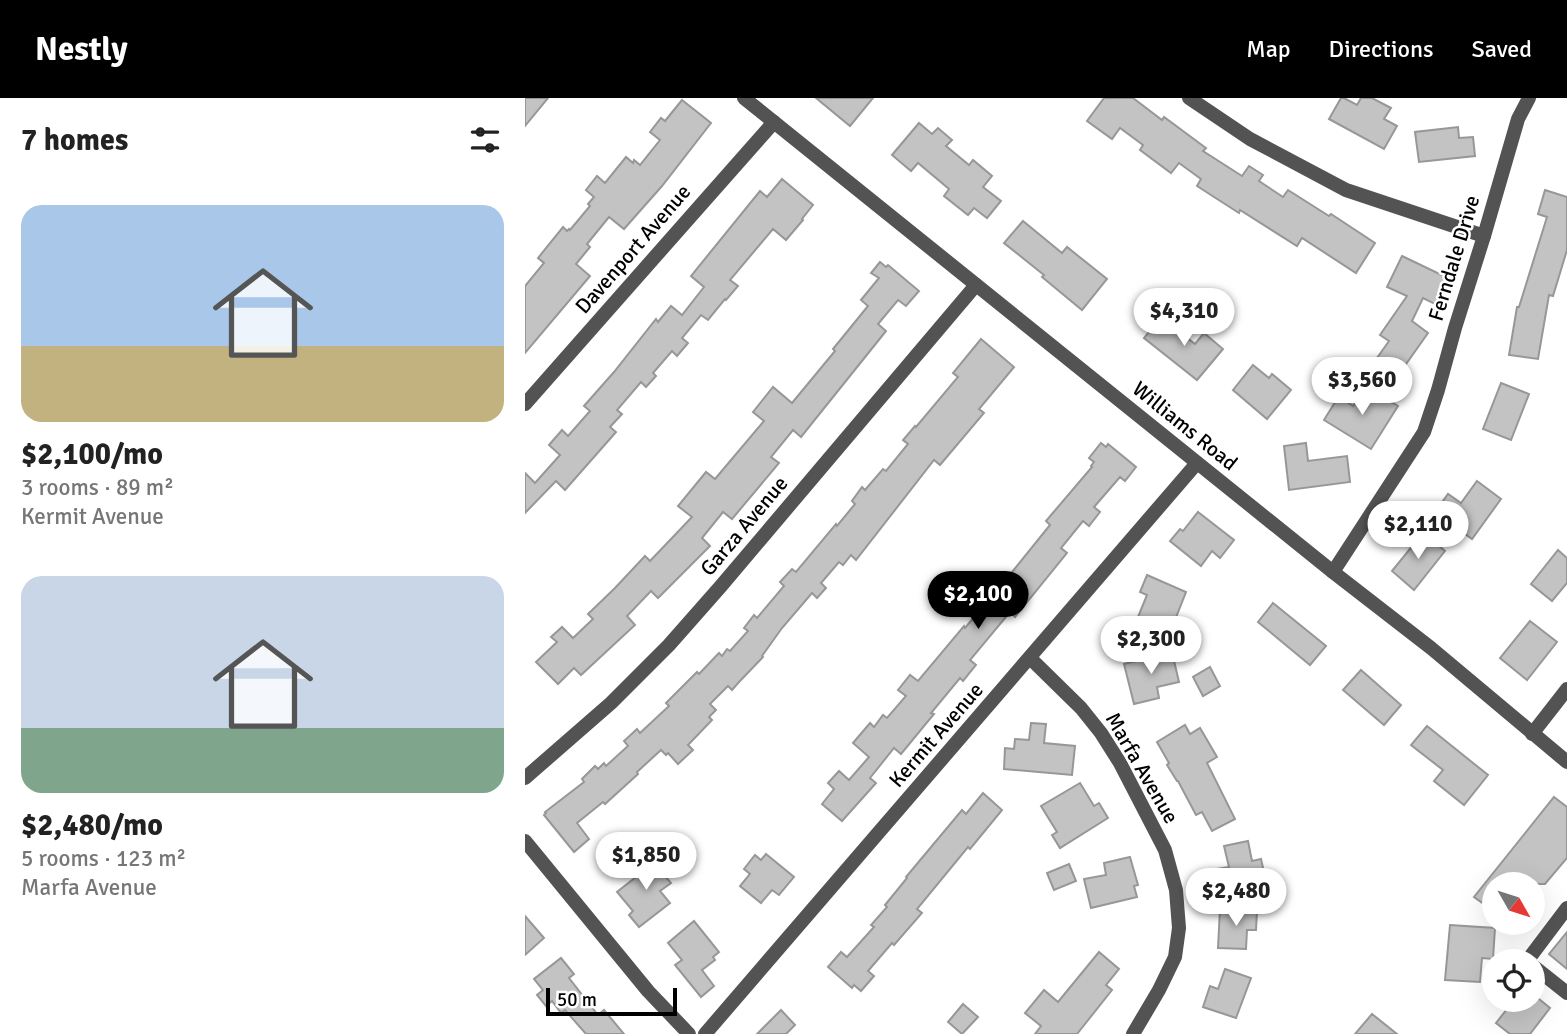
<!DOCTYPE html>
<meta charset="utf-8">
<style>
:root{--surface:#fff;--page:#f2f2f2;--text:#222;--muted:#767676;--accent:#000}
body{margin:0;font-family:Signika,sans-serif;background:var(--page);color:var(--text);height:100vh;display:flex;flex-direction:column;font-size:26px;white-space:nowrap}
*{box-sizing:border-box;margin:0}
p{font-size:23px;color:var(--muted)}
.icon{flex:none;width:38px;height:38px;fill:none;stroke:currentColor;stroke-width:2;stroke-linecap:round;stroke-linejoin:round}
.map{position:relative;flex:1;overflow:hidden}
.panel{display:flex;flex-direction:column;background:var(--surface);width:525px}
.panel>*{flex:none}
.needle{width:46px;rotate:129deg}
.buttons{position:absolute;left:957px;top:774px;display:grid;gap:14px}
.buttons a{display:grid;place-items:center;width:63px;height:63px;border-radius:50%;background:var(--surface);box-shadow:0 7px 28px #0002;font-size:35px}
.scale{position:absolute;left:21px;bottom:18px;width:131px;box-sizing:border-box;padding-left:7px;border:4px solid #000;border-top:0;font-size:19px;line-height:24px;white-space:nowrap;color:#000;-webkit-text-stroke:5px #fff;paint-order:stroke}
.price{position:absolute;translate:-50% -60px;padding:0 16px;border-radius:24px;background:#fff;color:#222;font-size:23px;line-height:46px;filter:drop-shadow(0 2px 4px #0008)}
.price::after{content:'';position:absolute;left:50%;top:42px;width:21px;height:16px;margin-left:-10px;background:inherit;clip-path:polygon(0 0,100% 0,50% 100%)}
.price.active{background:var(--accent);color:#fff}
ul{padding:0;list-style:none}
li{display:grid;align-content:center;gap:14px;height:371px;padding:0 21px}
li span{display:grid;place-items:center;height:217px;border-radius:21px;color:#555}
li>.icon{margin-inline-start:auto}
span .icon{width:126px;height:126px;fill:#fffc;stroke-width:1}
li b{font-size:30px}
h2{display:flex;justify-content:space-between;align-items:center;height:84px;padding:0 21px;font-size:30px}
header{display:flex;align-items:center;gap:42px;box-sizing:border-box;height:98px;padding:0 35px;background:var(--accent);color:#fff}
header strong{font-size:33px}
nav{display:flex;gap:38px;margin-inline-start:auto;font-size:24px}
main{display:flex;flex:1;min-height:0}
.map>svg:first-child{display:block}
.building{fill:#c3c3c3;stroke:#979797;stroke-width:2}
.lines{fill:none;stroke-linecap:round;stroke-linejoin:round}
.minor{stroke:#535353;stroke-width:14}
.tertiary{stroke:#535353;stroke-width:14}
.labels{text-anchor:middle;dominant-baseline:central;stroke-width:5;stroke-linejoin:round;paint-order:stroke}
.street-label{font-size:21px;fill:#000;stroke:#fff}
</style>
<header>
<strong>Nestly</strong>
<nav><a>Map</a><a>Directions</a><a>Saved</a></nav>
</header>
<main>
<section class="panel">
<h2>7 homes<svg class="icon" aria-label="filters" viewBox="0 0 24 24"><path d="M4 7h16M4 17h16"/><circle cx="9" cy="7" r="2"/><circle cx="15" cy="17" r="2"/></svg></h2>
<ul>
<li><span style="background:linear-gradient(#a9c7e8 65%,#c2b280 0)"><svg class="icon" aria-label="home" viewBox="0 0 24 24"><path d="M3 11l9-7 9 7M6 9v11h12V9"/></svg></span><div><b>$2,100/mo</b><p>3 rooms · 89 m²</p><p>Kermit Avenue</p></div></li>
<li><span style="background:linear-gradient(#c9d6e8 70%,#7fa58c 0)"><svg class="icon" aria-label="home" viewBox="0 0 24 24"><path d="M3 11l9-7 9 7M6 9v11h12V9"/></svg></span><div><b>$2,480/mo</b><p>5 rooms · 123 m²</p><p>Marfa Avenue</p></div></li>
</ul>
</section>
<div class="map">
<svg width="1042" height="936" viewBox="0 0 1042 936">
<rect width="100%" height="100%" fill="#fff"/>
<!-- building -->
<g class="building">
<path d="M0 0H23L0 28Z"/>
<path d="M291 0H348L325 28Z"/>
<path d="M579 0H608L637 22 639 19 681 50 678 53 717 78 724 68 738 77 734 83 758 99 763 92 804 118 806 116 850 145 831 175 777 140 772 148 715 112 714 115 672 88 676 81 654 65 646 75 615 52 618 47 595 30 587 41 562 23Z"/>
<path d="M816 0H819L832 7 836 0H847L866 10 859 21 872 28 859 51 804 21Z"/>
<path d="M157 2 186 25 137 88 99 131 84 119 62 146 65 149 51 166 65 178 0 255V188L19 165 13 160 38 129 42 133 44 131 45 132 65 108 63 106 69 99 61 92 72 78 80 85 101 59 108 65 109 62 115 67 135 42 125 34 136 20 140 23Z"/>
<path d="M394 25 407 36 413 30 427 42 421 48 444 67 448 62 467 78 458 89 476 103 462 120 449 110 443 117 419 98 424 91 393 65 386 73 367 57Z"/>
<path d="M933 29 934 40 948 39 950 58 894 64 890 34Z"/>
<path d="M257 81 288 107 277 121 278 122 261 142 248 131 205 182 213 188 201 202 200 201 183 222 176 217 157 240 163 245 152 258 147 253 128 275 131 278 121 289 116 284 92 312 97 316 85 329 91 334 40 392 31 383 0 415V375L10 385 35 357 24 347 37 332 43 338 65 313 59 308 89 274 131 221 133 224 146 208 157 217 179 189 166 178 235 93 242 99Z"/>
<path d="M1020 92 1042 99V152L1028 198 1024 197 1013 261 984 257 992 209H994L1022 119 1013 116Z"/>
<path d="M498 123 537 155 542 149 582 181 557 212 517 179 519 177 479 145Z"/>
<path d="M877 158 923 180 910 206 898 200 887 223 903 235 874 276 852 260 864 243 855 237 882 198 862 189Z"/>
<path d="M355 164 361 169 363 167 394 193 381 208 373 202 353 226 361 233 276 339 268 332 246 359 254 365 207 421 198 414 177 440 185 448 133 500 126 493 102 518 110 527 56 577 49 570 33 586 11 564 32 544 26 539 37 529 48 540 68 521 63 516 90 490 120 458 125 463 167 419 153 408 181 374 190 381 239 323 228 314 248 289 267 305 310 253 308 251 343 208 336 202 354 180 346 175Z"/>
<path d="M636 219 670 246 679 235 698 251 672 282 619 240Z"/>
<path d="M456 241 489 269 454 311 459 315 415 367 409 362 331 462 326 457 318 467 314 464 296 485 301 490 292 500 287 495 257 530 237 558 238 559 214 584 207 592 203 588 185 606 191 612 184 619 187 622 163 647 168 652 153 666 143 655 141 657 136 652 112 674 113 676 80 706 78 704 52 725 64 741 49 754 19 717 21 715 20 714 59 684 57 681 70 668 73 671 79 665 81 668 103 648 99 643 112 631 115 635 144 608 141 605 172 574 174 576 194 555 197 558 202 551 205 553 223 533 219 530 229 517 232 520 259 488 255 484 267 471 271 474 311 426 312 428 330 406 327 403 337 389 340 392 358 371 361 373 383 346 378 342 390 328 391 329 433 279 428 275Z"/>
<path d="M728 267 744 280 747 276 766 292 742 321 708 292Z"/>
<path d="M976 285 1004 296 986 342 958 331Z"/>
<path d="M841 288 873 308 846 351 799 322 814 298 828 308Z"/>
<path d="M576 345 581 349 583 346 611 369 600 383 595 379 569 409 575 414 564 428 558 423 536 450 542 455 490 519 485 514 445 562 451 567 438 583 435 580 406 615 409 616 376 656 369 650 345 680 351 685 317 723 297 706 309 691 303 685 314 673 324 682 344 659 328 645 345 625 349 629 358 617 362 620 381 598 373 592 385 577 393 583 439 528 440 530 462 504 458 501 475 481 479 484 525 427 521 423 567 369 566 368 569 364 564 360Z"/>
<path d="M781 345 783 363 822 358 825 384 764 392 759 348Z"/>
<path d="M952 383 976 401 947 441 910 414 923 396 936 405Z"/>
<path d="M673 414 709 442 695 460 687 453 676 468 645 443 655 431 658 433Z"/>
<path d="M898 435 920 453 889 492 867 473Z"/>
<path d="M1033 452 1042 460V485L1027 503 1006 486Z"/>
<path d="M622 477 661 494 646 532 613 519 622 497 615 494Z"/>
<path d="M748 505 801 548 785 567 733 524Z"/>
<path d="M1005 523 1032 544 1002 582 975 560Z"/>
<path d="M647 554 654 584 632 589 634 600 609 606 599 566Z"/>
<path d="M685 569 695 588 678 598 668 579Z"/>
<path d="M836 572 876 607 859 627 818 592Z"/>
<path d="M506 625 521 626 519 645 550 648 547 677 479 671 480 650 489 651 490 641 504 642Z"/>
<path d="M660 627 665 636 675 630 692 659 682 665 710 721 687 733 677 714 671 717 653 683H652L642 667 644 665 632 644Z"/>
<path d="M902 628 963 677 939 707 909 683 918 672 886 647Z"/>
<path d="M555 685 569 708 574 705 583 720 535 750 527 737 532 734 516 708Z"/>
<path d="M458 695 477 712 445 751 443 749 392 811 397 815 369 847 367 845 343 873 349 878 336 893 329 887 327 890 303 869 316 854 322 859 349 829 346 827 362 809 360 807 382 780 381 779 437 712 441 716Z"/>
<path d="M1029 699 1042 709V760L1020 786H970V814L949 799Z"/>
<path d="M723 743 727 763 736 761 741 783 695 793 691 771 704 769 699 748Z"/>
<path d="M241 756 269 779 254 797 247 792 236 805 215 788 225 776 219 771 230 757 236 762Z"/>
<path d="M123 758 146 785 135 793 145 805 114 829 104 817 108 813 92 794 116 775 110 768Z"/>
<path d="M605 759 613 787 609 788 612 799 566 810 559 781 581 777 579 765Z"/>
<path d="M544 766 551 783 529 792 522 775Z"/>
<path d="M695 811 732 813 731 832H722L721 851 693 850Z"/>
<path d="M0 818 19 840 0 857Z"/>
<path d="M169 823 194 854 188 859 190 862 177 872 189 888 176 899 150 867 157 862 143 845Z"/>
<path d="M925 827 970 830 968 861 957 860 955 884 920 882Z"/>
<path d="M1042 834V871L1024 856Z"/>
<path d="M574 854 594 871 581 887 587 892 560 926 552 936H510L516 928 500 915 519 892 533 904Z"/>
<path d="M36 860 49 876 44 880 73 917 79 912 99 936H61L40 912 36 915 27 903 21 908 12 897 18 892 9 881Z"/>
<path d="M700 871 726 880 711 920 678 909 685 888 693 891Z"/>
<path d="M990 901H1014L1025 910 1005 936H985L971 925Z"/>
<path d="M438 906 453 919 437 936 423 924Z"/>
<path d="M256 912 270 927 261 936H232Z"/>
<path d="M847 916 872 936H830Z"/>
</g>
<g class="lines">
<!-- minor -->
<g class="minor">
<path d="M664 0 725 41 821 92 959 138"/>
<path d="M0 306 249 24"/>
<path d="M808 474 899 334 913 292 930 230 959 138 993 21 1004 0"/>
<path d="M505 560 556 610 576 635 595 665 640 752 651 792 654 830 650 859 634 892 608 936"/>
<path d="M1007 636 1042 591"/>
<path d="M0 680 86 605 144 547 196 488 451 187"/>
<path d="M0 743 123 893 164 936"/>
<path d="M1002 863 1042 810"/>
<path d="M1008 868 1042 895"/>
<path d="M180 936 672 365"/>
</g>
<!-- tertiary -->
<path class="tertiary" d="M219 0 808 474 906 550 1042 664"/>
</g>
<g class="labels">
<!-- street labels -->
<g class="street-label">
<text transform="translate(108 151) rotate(-49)">Davenport Avenue</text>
<text transform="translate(929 160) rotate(-73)">Ferndale Drive</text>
<text transform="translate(660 328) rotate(39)">Williams Road</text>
<text transform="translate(219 428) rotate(-50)">Garza Avenue</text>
<text transform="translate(411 637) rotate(-49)">Kermit Avenue</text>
<text transform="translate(617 670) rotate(60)">Marfa Avenue</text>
</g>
</g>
</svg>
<div class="buttons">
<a><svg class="needle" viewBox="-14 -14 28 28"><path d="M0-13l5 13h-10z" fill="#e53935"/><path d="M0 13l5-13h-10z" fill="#767676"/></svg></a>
<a><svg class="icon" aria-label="locate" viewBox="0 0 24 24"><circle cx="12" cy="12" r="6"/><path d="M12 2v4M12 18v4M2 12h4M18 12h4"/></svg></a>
</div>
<div class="scale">50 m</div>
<b class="price" style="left:659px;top:250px">$4,310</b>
<b class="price" style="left:837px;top:319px">$3,560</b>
<b class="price" style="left:893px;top:463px">$2,110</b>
<b class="price active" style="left:453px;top:533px">$2,100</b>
<b class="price" style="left:626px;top:578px">$2,300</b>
<b class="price" style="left:121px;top:794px">$1,850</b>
<b class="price" style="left:711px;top:830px">$2,480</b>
</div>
</main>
